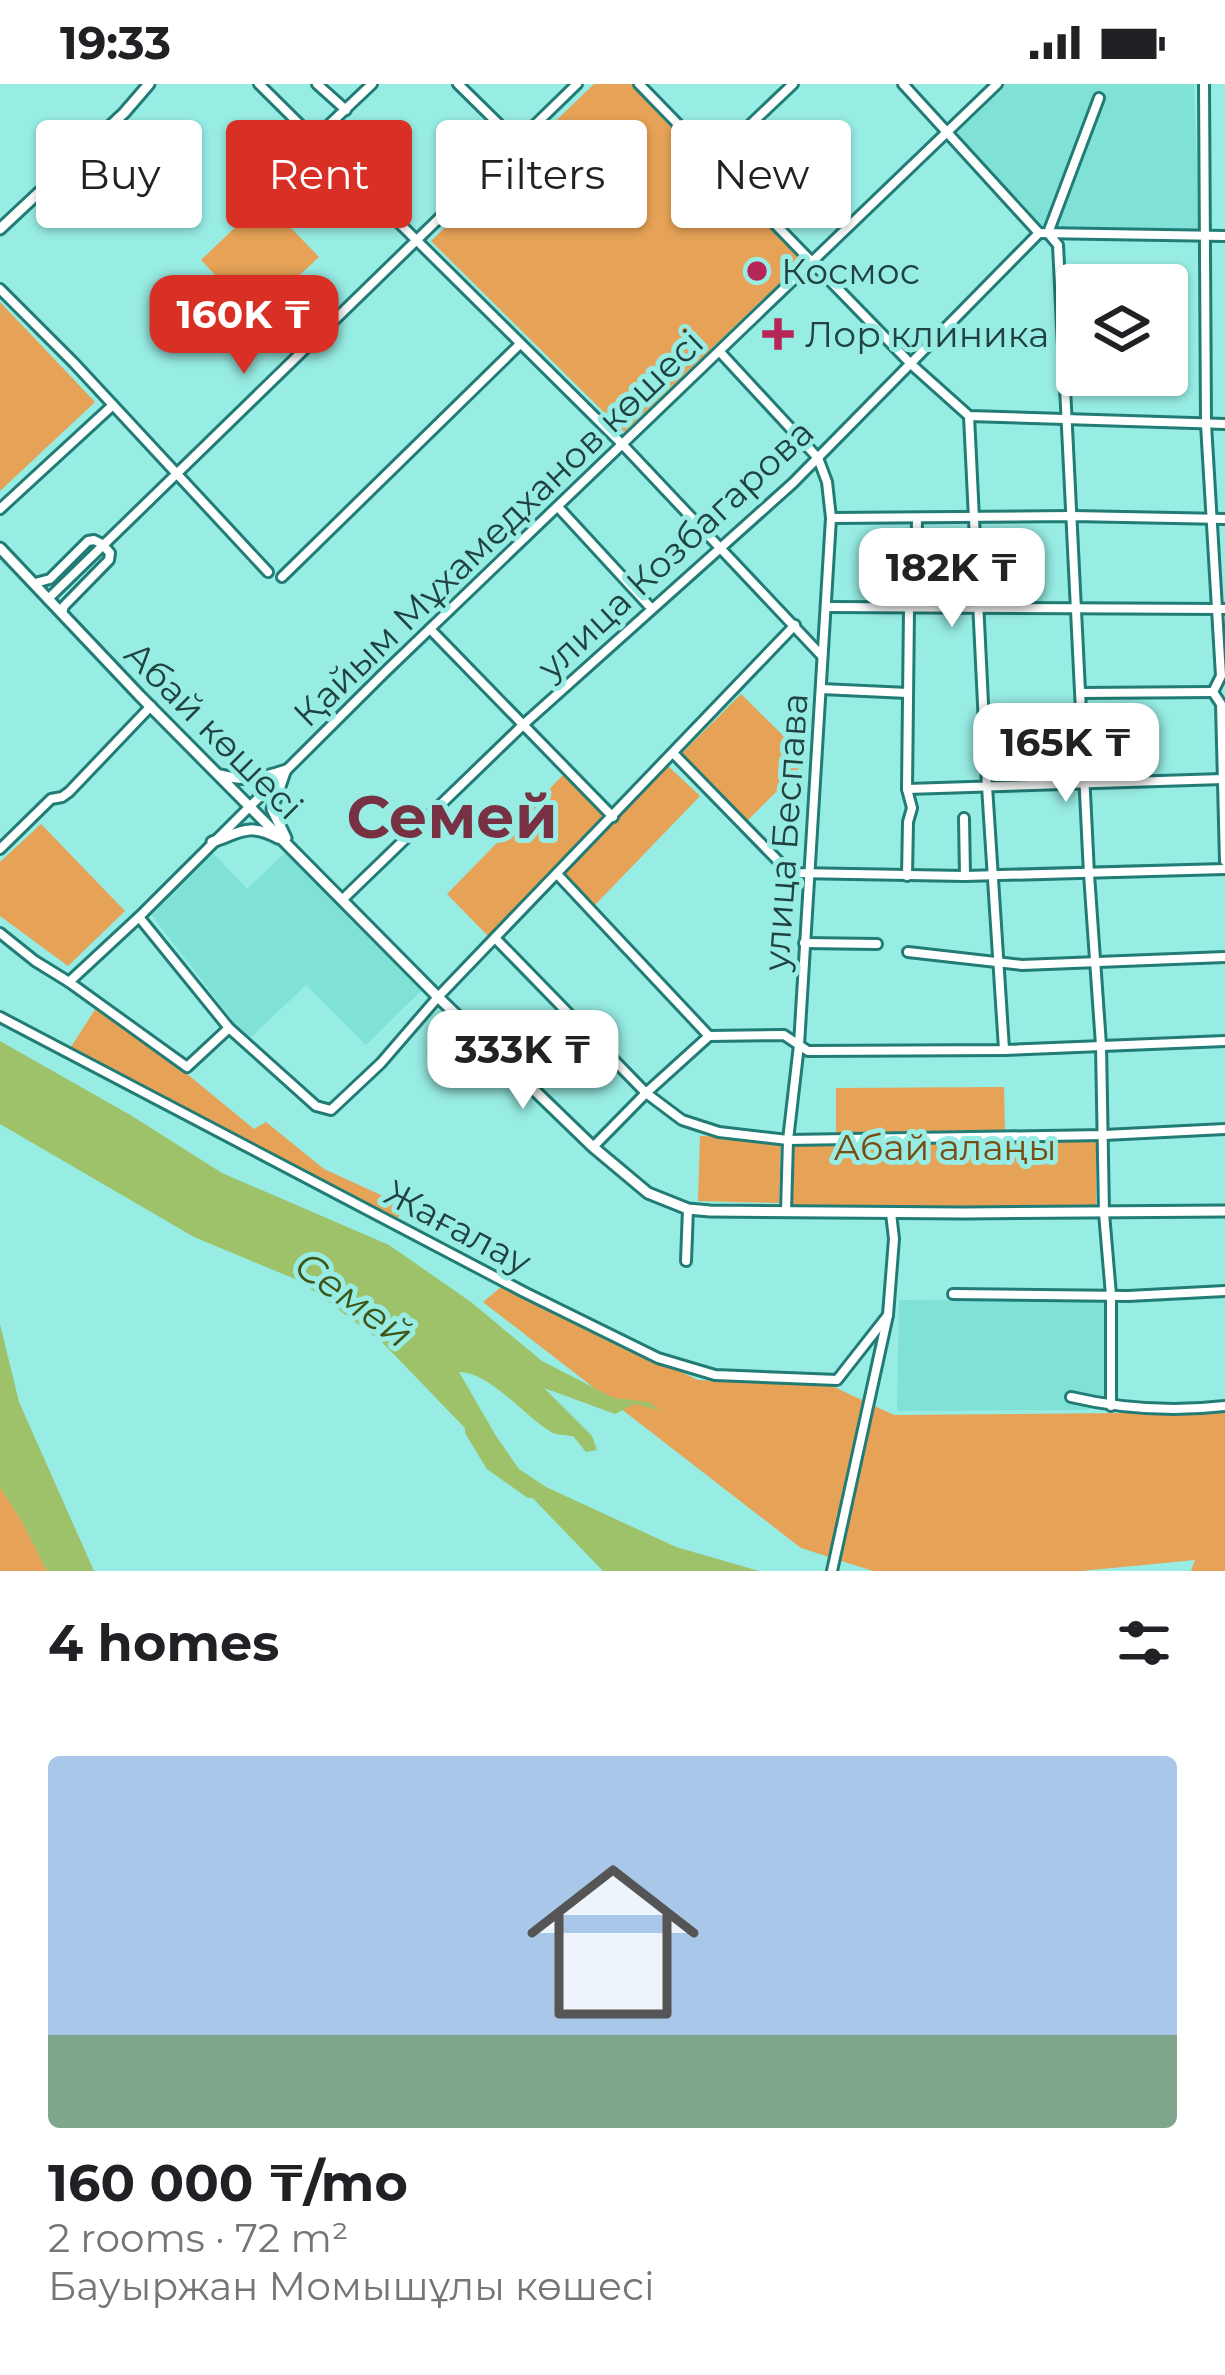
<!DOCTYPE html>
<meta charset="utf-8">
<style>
:root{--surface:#fff;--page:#f2f2f2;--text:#202124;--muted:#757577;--accent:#d93025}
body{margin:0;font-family:Montserrat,sans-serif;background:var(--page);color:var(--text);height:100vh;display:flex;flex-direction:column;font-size:45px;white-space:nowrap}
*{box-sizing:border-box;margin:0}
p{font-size:39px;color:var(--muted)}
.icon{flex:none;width:66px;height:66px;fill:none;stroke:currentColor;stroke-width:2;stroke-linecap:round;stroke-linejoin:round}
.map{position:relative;height:1487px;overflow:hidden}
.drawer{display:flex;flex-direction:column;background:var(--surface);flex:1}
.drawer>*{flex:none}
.guide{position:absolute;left:36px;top:36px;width:1155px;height:108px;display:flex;gap:24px}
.controls{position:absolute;left:1056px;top:180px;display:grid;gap:24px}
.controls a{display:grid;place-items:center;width:132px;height:132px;border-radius:12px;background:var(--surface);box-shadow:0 3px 9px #0004;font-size:60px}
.price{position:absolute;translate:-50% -102px;padding:0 27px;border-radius:24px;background:#fff;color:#222;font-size:39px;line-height:78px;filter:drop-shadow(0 3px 6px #0008)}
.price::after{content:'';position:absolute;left:50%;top:72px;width:36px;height:27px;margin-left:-18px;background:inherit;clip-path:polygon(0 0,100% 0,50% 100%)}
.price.active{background:var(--accent);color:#fff}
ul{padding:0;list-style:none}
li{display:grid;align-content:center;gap:24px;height:636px;padding:0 48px}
li span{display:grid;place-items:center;height:372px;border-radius:12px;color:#555}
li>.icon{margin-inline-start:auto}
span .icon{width:216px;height:216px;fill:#fffc;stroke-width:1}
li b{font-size:51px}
h2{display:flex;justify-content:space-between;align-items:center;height:144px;padding:0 48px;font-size:51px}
.pill{padding:0 42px;border-radius:12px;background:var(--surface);box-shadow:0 3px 9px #0004;font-size:42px;line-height:108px}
.pill.active{background:var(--accent);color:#fff}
.status{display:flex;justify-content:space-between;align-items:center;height:84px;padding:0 60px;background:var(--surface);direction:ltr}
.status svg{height:33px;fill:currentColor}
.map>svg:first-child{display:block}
.built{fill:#80e1d7}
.green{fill:#e6a256}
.water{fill:#9ec269}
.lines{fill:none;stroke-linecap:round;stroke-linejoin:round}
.river{stroke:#9ec269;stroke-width:14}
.minor-casing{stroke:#217c75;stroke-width:14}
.major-casing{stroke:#217c75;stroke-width:15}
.minor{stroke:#fff;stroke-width:8}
.major{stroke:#fff;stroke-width:9}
.poi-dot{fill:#b52555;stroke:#97ece3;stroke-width:4.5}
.labels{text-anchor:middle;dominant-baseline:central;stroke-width:10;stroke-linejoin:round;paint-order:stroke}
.poi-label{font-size:36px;fill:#204340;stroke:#97ece3;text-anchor:start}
.street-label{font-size:36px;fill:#204340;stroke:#97ece3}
.park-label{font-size:36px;fill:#794c11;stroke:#97ece3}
.water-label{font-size:39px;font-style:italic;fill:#3e5516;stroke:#97ece3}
.town-label{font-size:60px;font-weight:bold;fill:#773142;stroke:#97ece3}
</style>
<div class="status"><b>19:33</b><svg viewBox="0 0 49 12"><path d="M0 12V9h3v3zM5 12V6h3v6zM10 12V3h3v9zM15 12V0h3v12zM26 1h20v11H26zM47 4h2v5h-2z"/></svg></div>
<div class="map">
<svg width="1225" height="1487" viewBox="0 0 1225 1487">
<rect width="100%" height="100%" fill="#97ece3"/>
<!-- built -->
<g class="built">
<path d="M1002 0H1194L1199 146 1044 144 951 48Z"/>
<path d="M211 767 247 805 285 769 421 907 366 961 306 901 248 956 149 828Z"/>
<path d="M899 1216 1110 1217 1109 1322 1083 1326 897 1327Z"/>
</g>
<!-- green -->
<g class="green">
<path d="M594 0H631L803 177 624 348 431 157Z"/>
<path d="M264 116 319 173 255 233 201 176Z"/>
<path d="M0 218 95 318 0 407Z"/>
<path d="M741 610 808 676 745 739 678 673Z"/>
<path d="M667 681 700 712 593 823 560 791Z"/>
<path d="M566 688 608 730 488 852 447 810Z"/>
<path d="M41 740 125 827 68 882 0 832V778Z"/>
<path d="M98 921 181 985 254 1045 266 1038 324 1085 407 1123 396 1136 71 963Z"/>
<path d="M1004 1003 1005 1050H1096V1122L793 1123V1051H836V1004Z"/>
<path d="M700 1052 781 1054 779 1119 698 1117Z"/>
<path d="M501 1203 698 1296 832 1302 894 1331 1127 1329 1225 1318V1487H1191L1195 1476 1081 1487H873L801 1464 483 1218Z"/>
<path d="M0 1403 22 1437 47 1487H0Z"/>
</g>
<!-- water -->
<g class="water">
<path d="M0 957 132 1032 222 1089 389 1161 471 1218 542 1277 614 1314 649 1318 659 1326 635 1320 615 1330 544 1304 592 1352 597 1366 586 1368 573 1352C570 1352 555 1350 553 1349 526 1335 491 1288 459 1288L496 1352 519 1385 546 1403 676 1463 759 1487H603L381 1257 300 1197 194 1153 0 1040Z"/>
<path d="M0 1240 19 1318 94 1487H47L22 1437 0 1403Z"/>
</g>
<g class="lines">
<!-- river -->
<path class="river" d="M472 1347 492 1380 530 1407"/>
<!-- minor casing -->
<g class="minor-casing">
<g id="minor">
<path d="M259 0 623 361 822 572"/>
<path d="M317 0 346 26"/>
<path d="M458 0 517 58"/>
<path d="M639 0 912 281 969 332 1225 340"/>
<path d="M903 0 1039 149 1225 152"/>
<path d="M1204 0 1206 340 1221 592 1213 608 1221 620 1225 777"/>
<path d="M314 55 372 0"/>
<path d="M713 76 793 0"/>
<path d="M1048 149 1058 161 1089 790 1101 961 1104 1129 1111 1211V1322"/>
<path d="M1048 149 1099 14"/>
<path d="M0 205 74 279 268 488"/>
<path d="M720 268 818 374 827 398 831 434 799 961 788 1056 786 1128"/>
<path d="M1065 286H1077"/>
<path d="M969 332 987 702 1004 965"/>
<path d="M558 423 651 524"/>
<path d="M0 425 113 321"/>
<path d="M831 434 1073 432 1225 435"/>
<path d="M282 493 519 261"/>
<path d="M35 499 50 495 88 457 94 456 102 460"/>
<path d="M48 515 577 0"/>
<path d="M827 523 1225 525"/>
<path d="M62 529 64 522 109 476 110 469 102 460"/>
<path d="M430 545 613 733"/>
<path d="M821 605 908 609"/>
<path d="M1081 609 1213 608"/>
<path d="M673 669 788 787 795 789 965 792 1225 785"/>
<path d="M907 705 1223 695"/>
<path d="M964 734 965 792"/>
<path d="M0 765 51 715 62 713 69 708 151 622"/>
<path d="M557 790 709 952 784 951 808 967 1004 966 1225 957"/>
<path d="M907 792 908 738 912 724 907 705 909 525 916 512 917 434"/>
<path d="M343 815 524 640 793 399 1039 149"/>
<path d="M139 833 229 944 316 1022 331 1026 381 979 438 913 795 541"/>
<path d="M0 849 35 877 69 898 187 983 229 944"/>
<path d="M495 854 646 1009 682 1036 719 1048 788 1056 1104 1051 1225 1045"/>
<path d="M804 859 877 860"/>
<path d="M908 868 1022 881 1225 873"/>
<path d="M69 898 139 833 385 588 997 0"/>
<path d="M0 933 524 1208 658 1274 715 1291 837 1296 888 1231"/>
<path d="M593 1063 646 1009 709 952"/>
<path d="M686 1177 688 1125"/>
<path d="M953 1210 1128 1212 1225 1207"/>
<path d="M1071 1313C1122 1325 1173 1328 1225 1322"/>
<path d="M832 1487 888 1231 894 1155 891 1129"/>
</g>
</g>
<!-- major casing -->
<g class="major-casing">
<g id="major">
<path d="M0 145 124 29 149 0"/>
<path d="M0 464 140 612 438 913 593 1063 648 1109 688 1125 710 1127 964 1129 1225 1127"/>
<path d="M285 688 272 725 286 754"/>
<path d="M221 691C245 698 262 694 286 686"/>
<path d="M212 758C240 749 247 738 278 754"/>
</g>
</g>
<!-- minor -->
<use href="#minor" class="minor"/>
<!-- major -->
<use href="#major" class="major"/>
</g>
<!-- markers -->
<g class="poi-dot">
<circle cx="757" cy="187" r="12"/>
<path d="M772 232h12v12h12v12h-12v12h-12v-12h-12v-12h12z"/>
</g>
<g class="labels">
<!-- poi labels -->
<g class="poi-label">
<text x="781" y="187">Космос</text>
<text x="805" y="250">Лор клиника</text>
</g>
<!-- street labels -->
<g class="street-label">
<text transform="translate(498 444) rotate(-44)">Қайым Мұхамедханов көшесі</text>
<text transform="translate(675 465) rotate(-43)">улица Козбагарова</text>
<text transform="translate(214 646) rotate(45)">Абай көшесі</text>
<text transform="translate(785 748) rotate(-86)">улица Беспава</text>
<text transform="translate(458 1143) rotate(28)">Жағалау</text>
</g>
<!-- park labels -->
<g class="park-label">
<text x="945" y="1063">Абай алаңы</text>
</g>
<!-- water labels -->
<g class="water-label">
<text transform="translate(354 1215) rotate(36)">Семей</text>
</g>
<!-- town labels -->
<g class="town-label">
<text x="452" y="732">Семей</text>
</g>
</g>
</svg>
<div class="controls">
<a><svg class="icon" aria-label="layers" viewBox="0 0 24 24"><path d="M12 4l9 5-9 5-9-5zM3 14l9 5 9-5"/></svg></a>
</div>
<b class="price active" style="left:244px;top:293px">160K ₸</b>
<b class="price" style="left:952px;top:546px">182K ₸</b>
<b class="price" style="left:1066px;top:721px">165K ₸</b>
<b class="price" style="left:523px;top:1028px">333K ₸</b>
<div class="guide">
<a class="pill">Buy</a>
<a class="pill active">Rent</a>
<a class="pill">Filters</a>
<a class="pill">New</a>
</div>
</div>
<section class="drawer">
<h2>4 homes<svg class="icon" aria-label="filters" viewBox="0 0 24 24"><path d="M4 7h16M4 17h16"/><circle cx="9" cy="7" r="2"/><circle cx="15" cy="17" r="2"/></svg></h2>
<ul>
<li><span style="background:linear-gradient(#a9c7e8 75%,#7fa58c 0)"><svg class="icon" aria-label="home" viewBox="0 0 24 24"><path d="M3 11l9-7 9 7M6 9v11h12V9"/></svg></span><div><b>160 000 ₸/mo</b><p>2 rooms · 72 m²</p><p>Бауыржан Момышұлы көшесі</p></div></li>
</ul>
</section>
